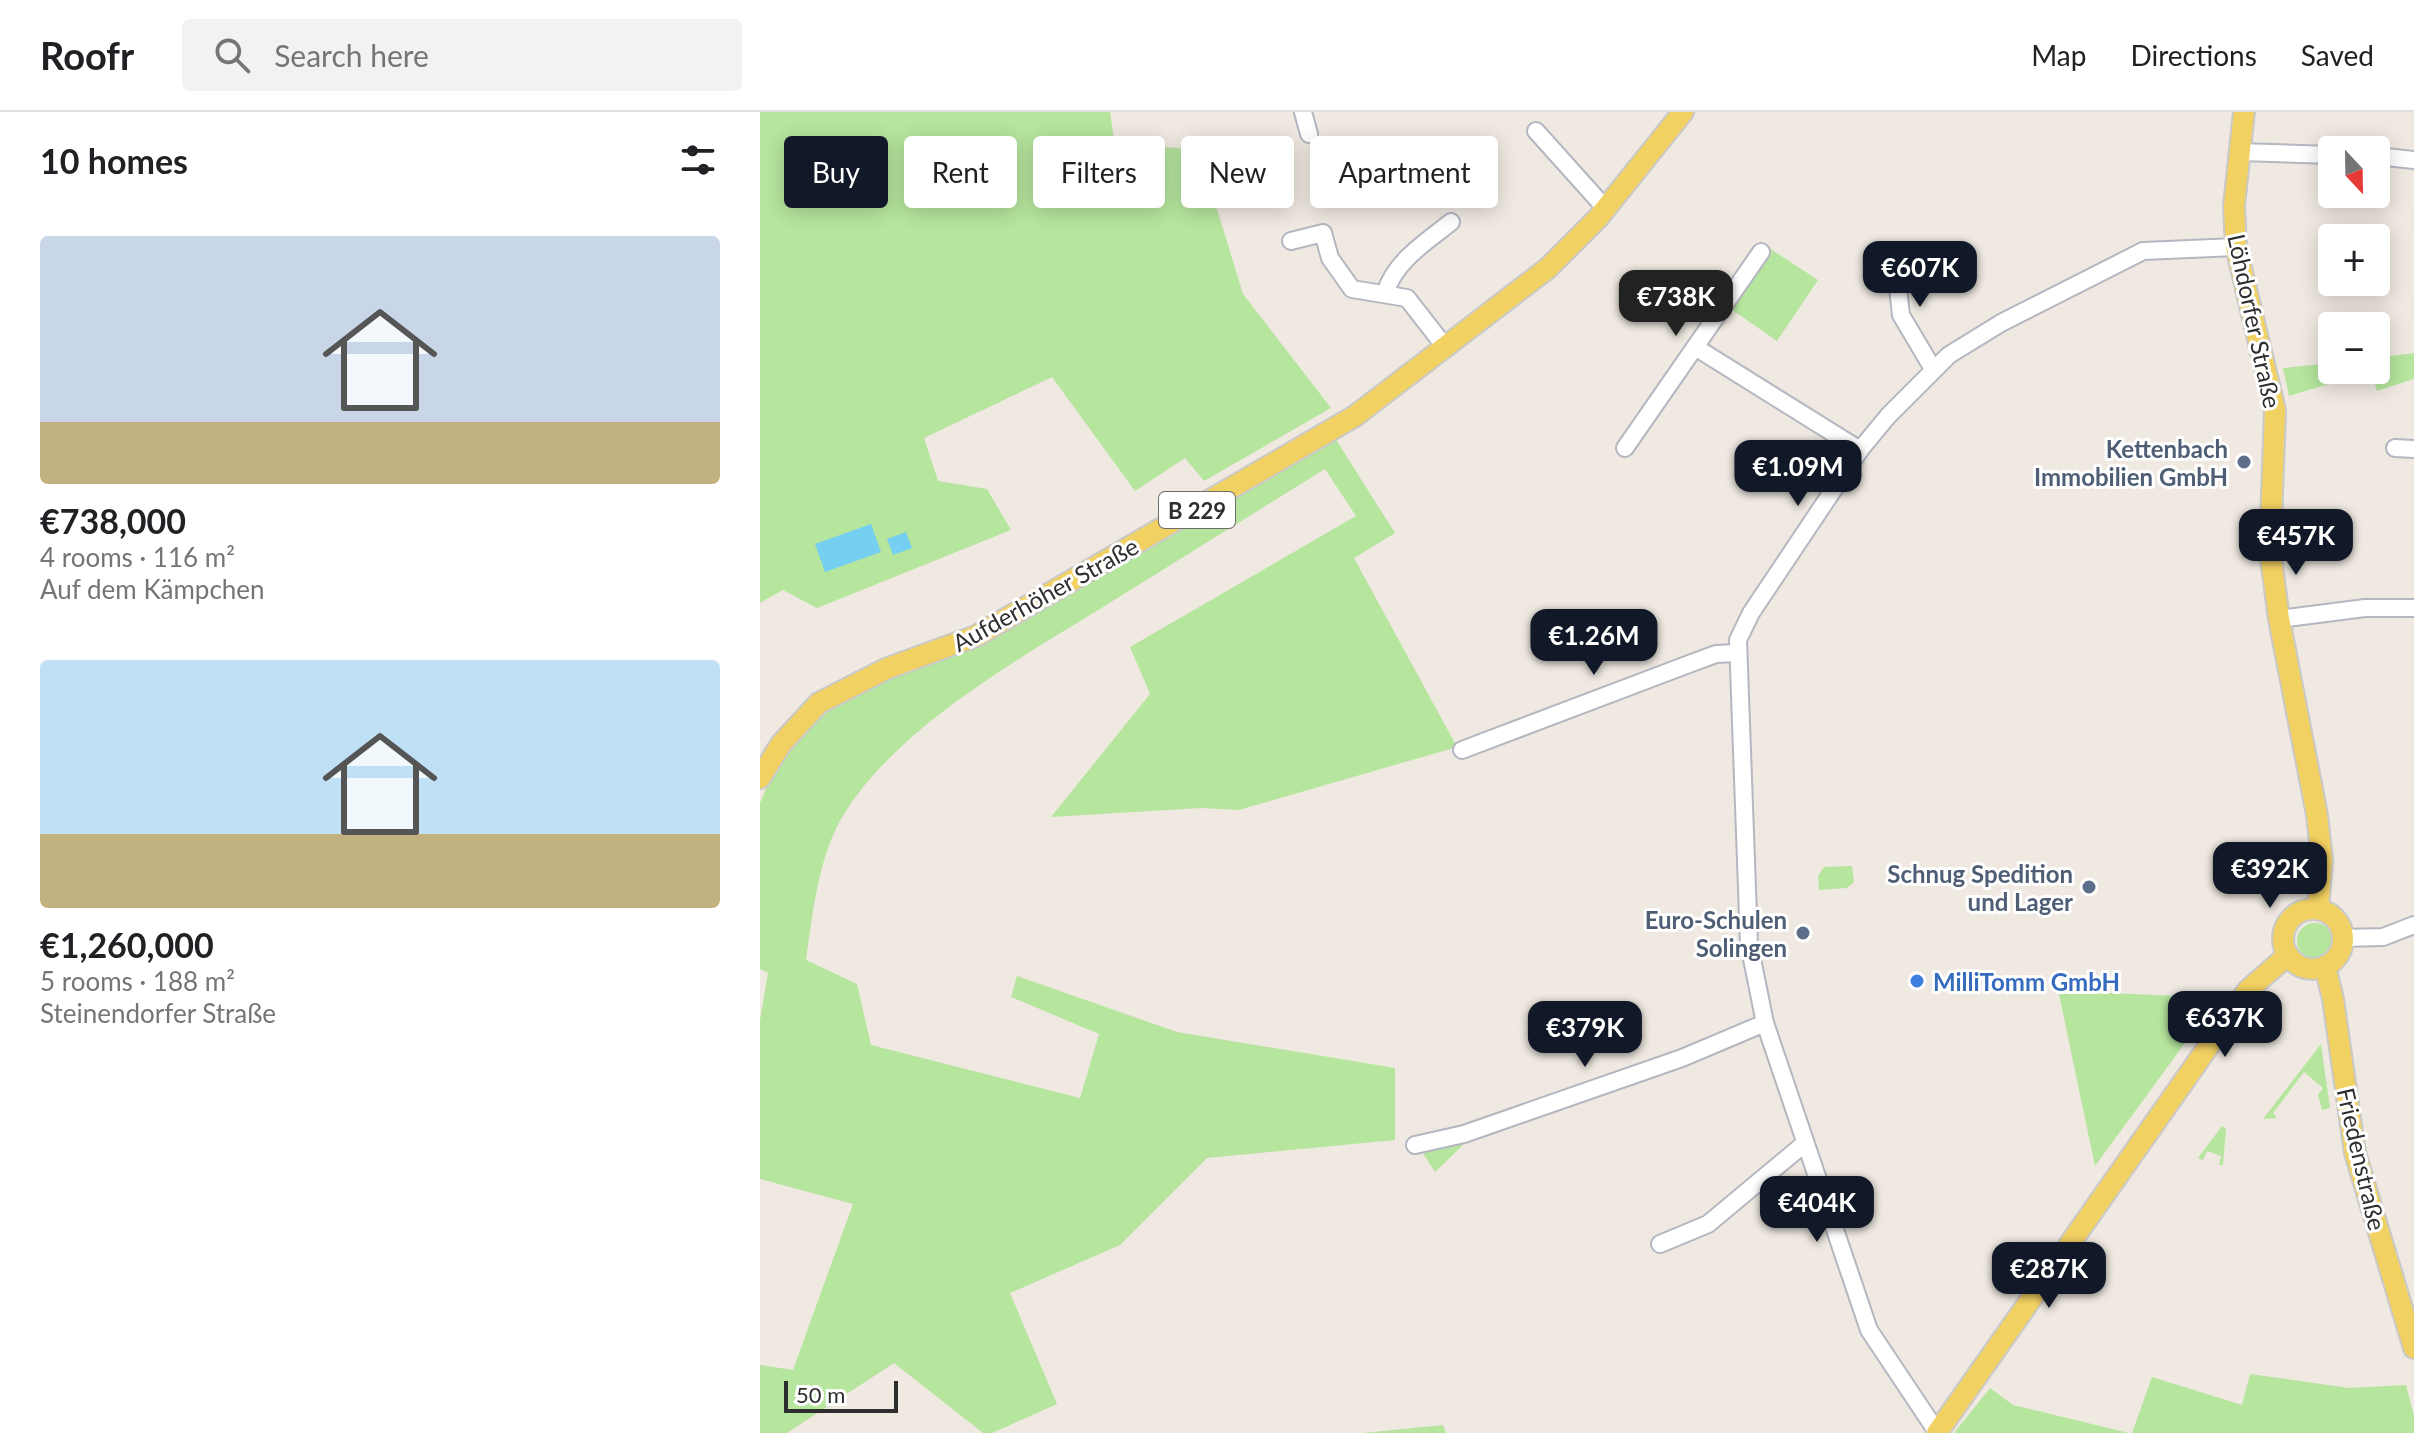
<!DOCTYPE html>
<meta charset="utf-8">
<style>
:root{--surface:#fff;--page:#f2f2f2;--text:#202124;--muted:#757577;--line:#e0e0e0;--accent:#111827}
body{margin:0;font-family:Lato,sans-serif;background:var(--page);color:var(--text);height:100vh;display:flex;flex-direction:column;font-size:30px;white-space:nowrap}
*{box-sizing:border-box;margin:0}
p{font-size:26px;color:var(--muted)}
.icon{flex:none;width:44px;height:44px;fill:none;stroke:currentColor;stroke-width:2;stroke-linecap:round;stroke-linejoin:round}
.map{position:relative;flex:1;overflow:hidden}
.details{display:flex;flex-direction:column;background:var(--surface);width:760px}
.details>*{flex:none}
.top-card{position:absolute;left:24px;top:24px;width:760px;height:72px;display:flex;gap:16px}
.needle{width:52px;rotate:158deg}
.buttons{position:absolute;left:1558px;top:24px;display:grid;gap:16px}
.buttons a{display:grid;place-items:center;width:72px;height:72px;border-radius:8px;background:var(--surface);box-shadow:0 4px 20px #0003;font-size:40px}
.scale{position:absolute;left:24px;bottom:20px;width:114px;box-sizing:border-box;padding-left:8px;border:4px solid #2e2e2e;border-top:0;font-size:22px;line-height:28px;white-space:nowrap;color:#2e2e2e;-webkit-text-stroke:6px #fff;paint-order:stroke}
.price{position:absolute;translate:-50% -68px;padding:0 18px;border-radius:16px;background:var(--accent);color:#fff;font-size:26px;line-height:52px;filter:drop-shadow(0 2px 4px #0008)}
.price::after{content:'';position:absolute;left:50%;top:48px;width:24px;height:18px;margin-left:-12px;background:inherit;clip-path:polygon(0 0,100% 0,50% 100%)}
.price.selected{background:#222;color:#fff}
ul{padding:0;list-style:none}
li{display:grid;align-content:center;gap:16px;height:424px;padding:0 40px}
li span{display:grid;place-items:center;height:248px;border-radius:8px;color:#555}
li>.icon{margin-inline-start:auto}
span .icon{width:144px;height:144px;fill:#fffc;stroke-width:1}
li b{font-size:34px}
h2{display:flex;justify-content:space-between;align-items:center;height:96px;padding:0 40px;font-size:34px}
.tag{padding:0 28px;border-radius:8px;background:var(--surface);box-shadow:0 4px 20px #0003;font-size:28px;line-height:72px}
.tag.selected{background:var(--accent);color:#fff}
header{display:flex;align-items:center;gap:48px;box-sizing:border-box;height:112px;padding:0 40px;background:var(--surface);border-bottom:2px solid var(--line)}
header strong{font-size:38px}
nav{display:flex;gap:44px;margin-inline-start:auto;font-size:28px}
.search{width:560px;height:72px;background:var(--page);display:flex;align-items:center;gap:20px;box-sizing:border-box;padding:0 28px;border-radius:8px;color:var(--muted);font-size:30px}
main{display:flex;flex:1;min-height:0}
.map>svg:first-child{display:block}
.green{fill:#b6e59e}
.water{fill:#75cff0}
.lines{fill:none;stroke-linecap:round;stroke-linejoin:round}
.minor-casing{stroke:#b4b7c1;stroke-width:20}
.major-casing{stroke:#c9c9c9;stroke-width:24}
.minor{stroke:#fff;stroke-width:16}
.major{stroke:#f2d163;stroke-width:20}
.service-dot{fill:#5c6f8a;stroke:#fff;stroke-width:3}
.shop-dot{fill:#3f7fe0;stroke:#fff;stroke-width:3}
.labels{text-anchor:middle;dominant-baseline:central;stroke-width:6;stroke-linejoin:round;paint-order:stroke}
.shield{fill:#fff;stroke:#6d6d6d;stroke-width:2}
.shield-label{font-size:22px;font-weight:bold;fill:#2e2e2e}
.street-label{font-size:24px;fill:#2e2e2e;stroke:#fff}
.service-label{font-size:24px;font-weight:bold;fill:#4e5e75;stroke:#fff;text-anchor:end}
.shop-label{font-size:24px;font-weight:bold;fill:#366cbe;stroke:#fff;text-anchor:start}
</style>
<header>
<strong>Roofr</strong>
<div class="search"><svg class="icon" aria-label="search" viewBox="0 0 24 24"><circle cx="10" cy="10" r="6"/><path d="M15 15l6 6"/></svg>Search here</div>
<nav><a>Map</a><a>Directions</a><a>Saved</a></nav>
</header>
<main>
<section class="details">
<h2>10 homes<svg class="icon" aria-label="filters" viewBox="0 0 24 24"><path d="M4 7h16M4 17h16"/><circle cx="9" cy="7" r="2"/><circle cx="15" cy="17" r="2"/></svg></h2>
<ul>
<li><span style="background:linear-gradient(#c9d6e8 75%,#c2b280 0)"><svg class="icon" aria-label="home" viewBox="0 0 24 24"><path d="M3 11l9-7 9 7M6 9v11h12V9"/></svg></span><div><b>€738,000</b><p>4 rooms · 116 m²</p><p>Auf dem Kämpchen</p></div></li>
<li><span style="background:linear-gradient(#bfe0f5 70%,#c2b280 0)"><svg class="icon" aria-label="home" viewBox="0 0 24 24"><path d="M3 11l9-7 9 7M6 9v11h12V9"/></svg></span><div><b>€1,260,000</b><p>5 rooms · 188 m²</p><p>Steinendorfer Straße</p></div></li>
</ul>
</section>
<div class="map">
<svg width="1654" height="1321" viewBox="0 0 1654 1321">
<rect width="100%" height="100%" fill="#efe9e1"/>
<!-- green -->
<g class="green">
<path d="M0 0H350L355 34 426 36 432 85 457 97 483 182 571 296 444 369 425 346 375 379 292 265 164 326 178 369 227 377 251 418 57 496 23 478 0 491Z"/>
<path d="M1009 136 1058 168 1017 229 968 195Z"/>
<path d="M1654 241V267L1617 279 1611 259 1529 284 1523 256 1572 251V258H1616V246Z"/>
<path d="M575 326 635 421 594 446 697 635 479 698 441 696 291 705 390 582 370 535 596 404 565 357C491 403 417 449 343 495 257 548 138 615 84 702 58 744 53 801 46 848L97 872 111 933 320 986 339 922 251 885 257 864 417 920 635 956V1028L447 1046 360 1133 250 1181 297 1292 232 1321H223L134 1251 27 1321H0V1253L33 1258 93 1092 0 1067V908L8 861 0 857V691L11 665 52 607 97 579 205 538Z"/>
<path d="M1092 754 1094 770 1087 776 1059 778 1058 764 1064 755Z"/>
<circle cx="1555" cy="829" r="18"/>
<path d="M1351 881 1458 886 1335 1054 1299 882Z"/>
<path d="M1561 932 1570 996 1562 998 1558 983 1563 976 1544 960 1513 1001 1517 1006 1503 1007Z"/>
<path d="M1462 1014 1466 1017 1463 1053H1459L1461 1044 1447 1039 1443 1048 1438 1046Z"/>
<path d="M700 1028 703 1033 675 1060 661 1038Z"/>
<path d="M1490 1262 1589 1276 1646 1273 1654 1304V1321H1372L1392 1265 1482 1293Z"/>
<path d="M1230 1276 1253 1293 1369 1321H1194Z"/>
<path d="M683 1313 686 1321H602Z"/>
</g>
<!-- water -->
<g class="water">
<path d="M111 412 121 440 65 460 55 432Z"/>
<path d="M146 420 152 436 133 443 127 427Z"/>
</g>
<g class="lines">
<!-- minor casing -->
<g class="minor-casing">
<g id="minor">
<path d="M543 0 549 22"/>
<path d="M776 19 846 97"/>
<path d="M1480 40 1572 43"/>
<path d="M1616 44 1654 48"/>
<path d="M531 129 563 121 570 146 592 177 647 186 686 236"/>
<path d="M1134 141 1141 203 1173 257"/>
<path d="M625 181C636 148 665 131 691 110"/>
<path d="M935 235 1100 338"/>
<path d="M865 336 1001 140"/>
<path d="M1635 336 1654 337"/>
<path d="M1519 507 1605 496H1654"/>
<path d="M702 638 929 552 956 542 976 541"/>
<path d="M1583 826 1623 825 1654 813"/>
<path d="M655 1033 704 1022 922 946 1005 911"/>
<path d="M900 1132 948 1112 1044 1032"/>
<path d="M1177 1320 1109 1218 1005 911 989 832 978 528 991 501 1100 338 1128 304 1189 243 1241 211 1383 139 1476 135"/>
</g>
</g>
<!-- major casing -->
<g class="major-casing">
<g id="major">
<path d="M1484 0 1474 94 1476 135 1515 298 1510 439 1519 507 1557 703 1562 748 1558 797"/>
<path d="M0 666 21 632 59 591 128 556 216 524 595 304 788 156 838 106 923 0"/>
<circle cx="1553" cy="827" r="30"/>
<path d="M1565 854 1573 887 1595 1041 1654 1236"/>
<path d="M1177 1321 1488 878 1528 843"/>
</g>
</g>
<!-- minor -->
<use href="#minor" class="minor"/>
<!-- major -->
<use href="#major" class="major"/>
</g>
<!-- markers -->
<g class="service-dot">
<circle cx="1484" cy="350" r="8"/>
<circle cx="1329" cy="775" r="8"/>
<circle cx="1043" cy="821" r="8"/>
</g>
<circle class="shop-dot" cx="1157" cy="869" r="8"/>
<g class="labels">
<!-- shield labels -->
<rect class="shield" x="399" y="380" width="76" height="36" rx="6"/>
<g class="shield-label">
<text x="437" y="398">B 229</text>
</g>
<!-- street labels -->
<g class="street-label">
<text transform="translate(1495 209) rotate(78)">Löhdorfer Straße</text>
<text transform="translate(285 482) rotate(-29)">Aufderhöher Straße</text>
<text transform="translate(1602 1047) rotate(77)">Friedenstraße</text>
</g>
<!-- service labels -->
<g class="service-label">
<text x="1468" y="336">Kettenbach<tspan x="1468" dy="28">Immobilien GmbH</tspan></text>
<text x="1313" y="761">Schnug Spedition<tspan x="1313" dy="28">und Lager</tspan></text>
<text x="1027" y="807">Euro-Schulen<tspan x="1027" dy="28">Solingen</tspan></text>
</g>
<!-- shop labels -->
<g class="shop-label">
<text x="1173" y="869">MilliTomm GmbH</text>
</g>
</g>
</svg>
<div class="buttons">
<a><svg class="needle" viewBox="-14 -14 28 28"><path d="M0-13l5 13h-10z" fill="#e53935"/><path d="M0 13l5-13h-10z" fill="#757577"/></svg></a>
<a>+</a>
<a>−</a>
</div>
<div class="scale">50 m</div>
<b class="price" style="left:1160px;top:197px">€607K</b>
<b class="price selected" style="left:916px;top:226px">€738K</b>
<b class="price" style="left:1038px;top:396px">€1.09M</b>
<b class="price" style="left:1536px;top:465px">€457K</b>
<b class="price" style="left:834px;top:565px">€1.26M</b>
<b class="price" style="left:1510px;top:798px">€392K</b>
<b class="price" style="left:1465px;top:947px">€637K</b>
<b class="price" style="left:825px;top:957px">€379K</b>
<b class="price" style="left:1057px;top:1132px">€404K</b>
<b class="price" style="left:1289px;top:1198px">€287K</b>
<div class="top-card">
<a class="tag selected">Buy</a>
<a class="tag">Rent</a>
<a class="tag">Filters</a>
<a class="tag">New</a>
<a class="tag">Apartment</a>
</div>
</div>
</main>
